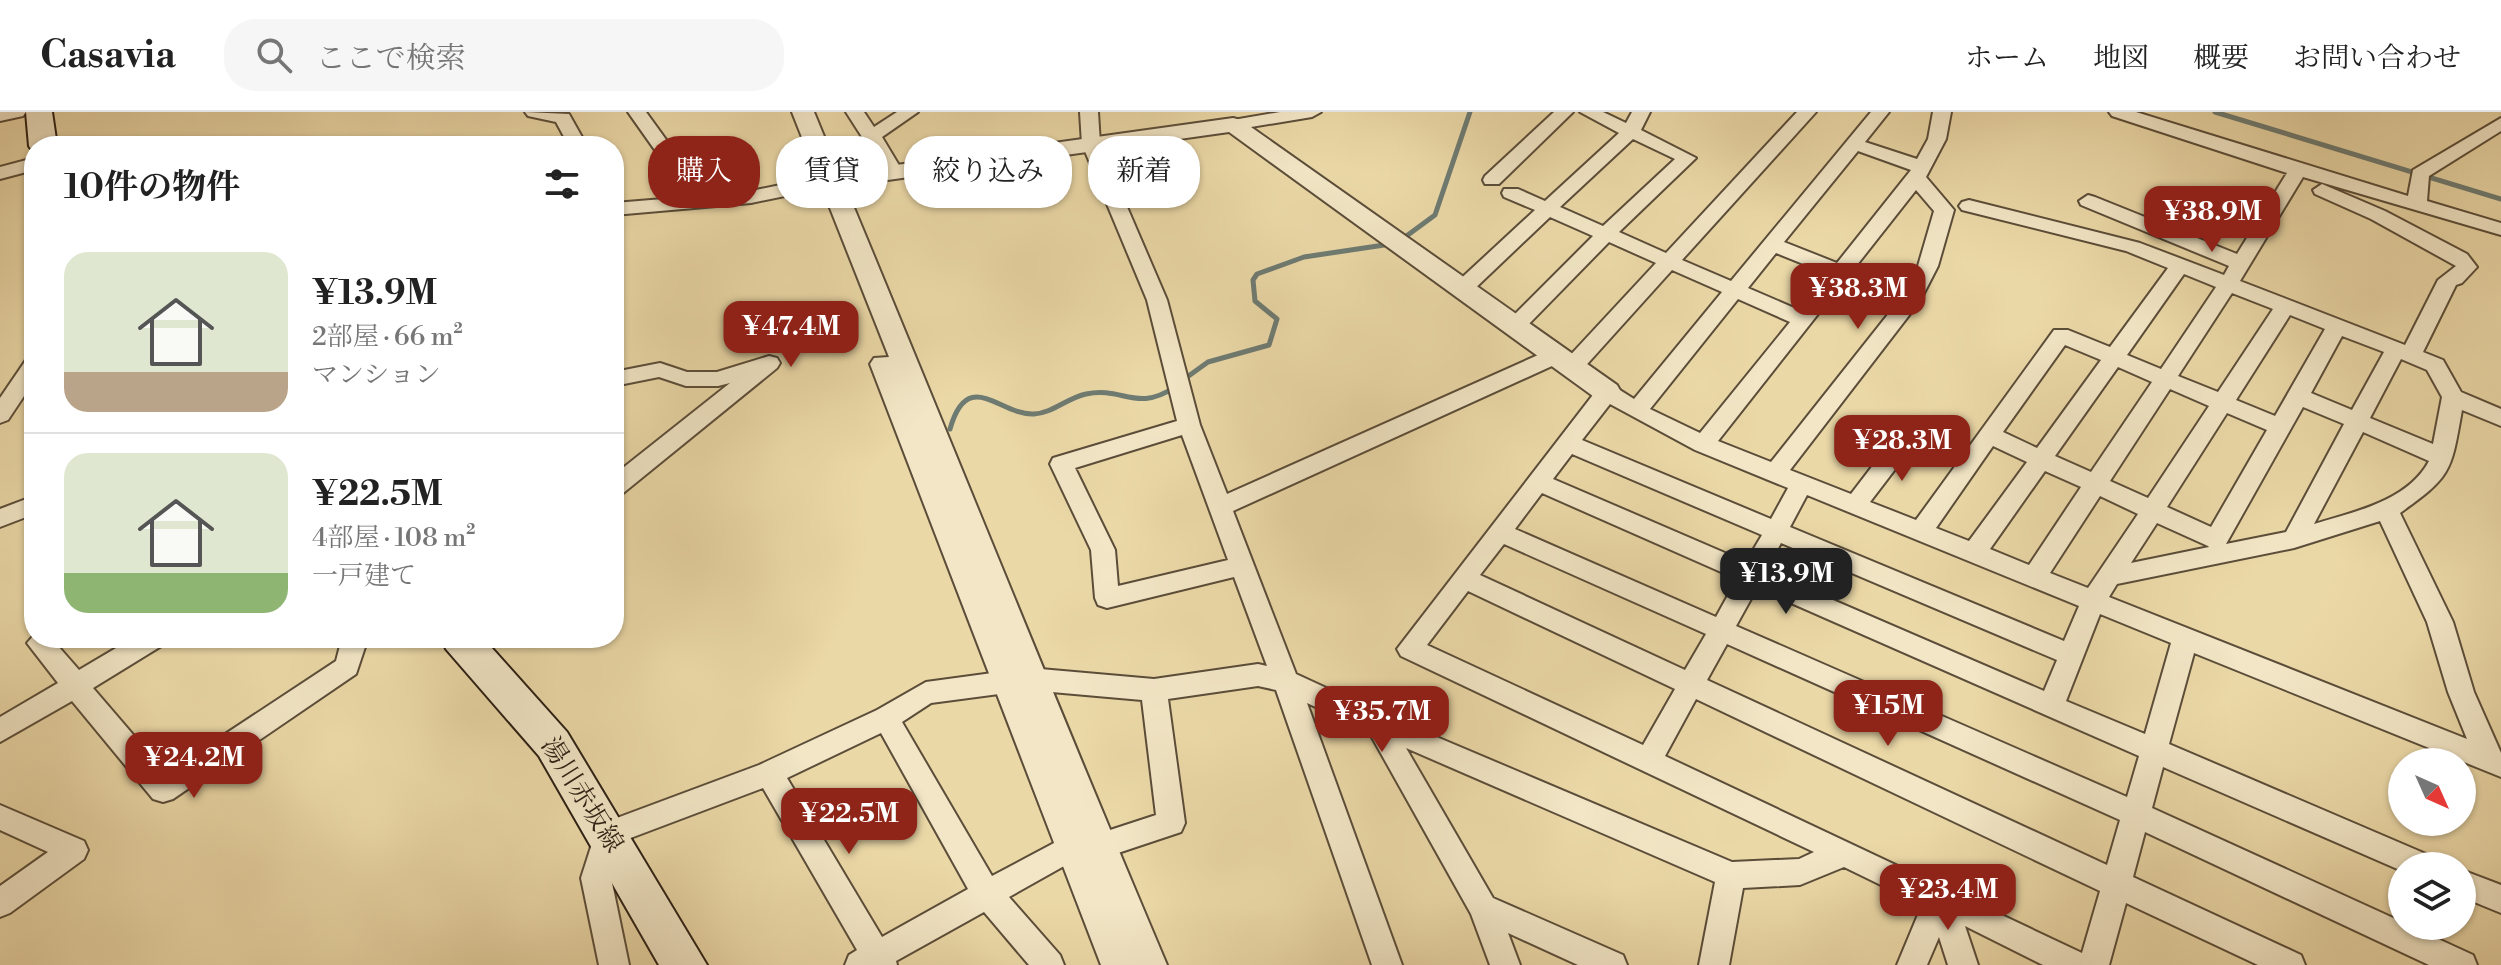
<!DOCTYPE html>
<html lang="ja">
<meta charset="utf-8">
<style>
:root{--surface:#fff;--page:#f6f6f6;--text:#222;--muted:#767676;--line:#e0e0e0;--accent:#8f2418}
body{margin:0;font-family:"Libre Bodoni","Noto Serif JP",serif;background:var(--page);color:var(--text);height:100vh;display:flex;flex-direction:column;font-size:30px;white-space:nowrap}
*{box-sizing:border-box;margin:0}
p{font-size:26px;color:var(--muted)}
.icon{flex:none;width:44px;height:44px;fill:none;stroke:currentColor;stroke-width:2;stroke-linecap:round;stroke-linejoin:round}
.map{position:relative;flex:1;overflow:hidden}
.drawer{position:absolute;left:24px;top:24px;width:600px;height:512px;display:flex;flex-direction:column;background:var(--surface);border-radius:32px;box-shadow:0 2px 6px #0004}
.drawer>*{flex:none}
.banner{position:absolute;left:648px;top:24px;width:760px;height:72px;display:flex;gap:16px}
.needle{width:52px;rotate:135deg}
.fabs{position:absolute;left:2388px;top:636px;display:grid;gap:16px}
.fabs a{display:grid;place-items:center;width:88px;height:88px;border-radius:50%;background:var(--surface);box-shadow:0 2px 6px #0004;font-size:40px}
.price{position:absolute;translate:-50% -68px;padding:0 18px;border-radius:16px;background:var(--accent);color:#fff;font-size:26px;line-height:52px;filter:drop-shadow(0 2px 4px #0008)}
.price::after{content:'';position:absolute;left:50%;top:48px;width:24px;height:18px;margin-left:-12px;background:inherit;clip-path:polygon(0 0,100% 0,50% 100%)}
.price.active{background:#222;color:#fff}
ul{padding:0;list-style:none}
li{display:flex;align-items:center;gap:24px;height:200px;padding:0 40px}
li+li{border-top:2px solid var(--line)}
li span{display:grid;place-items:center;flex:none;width:224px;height:160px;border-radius:24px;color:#555}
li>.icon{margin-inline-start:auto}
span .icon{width:96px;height:96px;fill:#fffc;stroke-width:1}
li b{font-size:34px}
h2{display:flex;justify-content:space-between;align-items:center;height:96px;padding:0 40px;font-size:34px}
.pill{padding:0 28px;border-radius:32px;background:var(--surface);box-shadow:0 2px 6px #0004;font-size:28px;line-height:72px}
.pill.active{background:var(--accent);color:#fff}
header{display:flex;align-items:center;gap:48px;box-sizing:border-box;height:112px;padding:0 40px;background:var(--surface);border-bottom:2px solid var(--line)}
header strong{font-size:38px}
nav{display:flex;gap:44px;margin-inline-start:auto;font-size:28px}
.search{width:560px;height:72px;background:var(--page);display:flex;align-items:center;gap:20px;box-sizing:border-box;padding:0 28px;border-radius:32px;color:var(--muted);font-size:30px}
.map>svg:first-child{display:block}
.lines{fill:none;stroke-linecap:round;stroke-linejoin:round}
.stream{stroke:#6e7b72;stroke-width:5}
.minor-casing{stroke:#5b4d39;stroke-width:4}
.tertiary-casing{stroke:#5b4d39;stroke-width:4}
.secondary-casing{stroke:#2b1f14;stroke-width:4}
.minor{fill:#f2e6c6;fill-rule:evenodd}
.tertiary{fill:#f2e6c6;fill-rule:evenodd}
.secondary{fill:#f2e6c6;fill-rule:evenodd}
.labels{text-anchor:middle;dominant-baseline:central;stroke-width:8;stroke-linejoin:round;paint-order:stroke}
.street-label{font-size:26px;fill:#2b1f14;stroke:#f2e6c6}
</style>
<header>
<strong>Casavia</strong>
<div class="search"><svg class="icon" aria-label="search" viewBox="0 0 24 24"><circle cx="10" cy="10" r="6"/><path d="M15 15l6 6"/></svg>ここで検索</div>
<nav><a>ホーム</a><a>地図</a><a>概要</a><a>お問い合わせ</a></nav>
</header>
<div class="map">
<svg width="2501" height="853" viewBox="0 0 2501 853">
<rect width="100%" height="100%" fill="#ebd8a7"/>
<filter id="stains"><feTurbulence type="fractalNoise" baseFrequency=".0025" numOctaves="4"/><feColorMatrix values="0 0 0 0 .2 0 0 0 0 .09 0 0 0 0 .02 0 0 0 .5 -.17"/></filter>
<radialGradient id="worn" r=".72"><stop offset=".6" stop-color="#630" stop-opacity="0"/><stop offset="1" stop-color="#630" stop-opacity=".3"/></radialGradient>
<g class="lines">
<!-- stream -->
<g class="stream">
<path d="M2215 0 2501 87"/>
<path d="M1401 128 1435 103 1470 0"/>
<path d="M1183 268 1208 250 1269 233 1277 207 1255 189 1253 168 1257 162 1304 145 1391 132"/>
<path d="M950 317C968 254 1000 304 1034 302 1053 301 1067 286 1086 282 1123 274 1136 301 1175 275"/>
</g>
<!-- minor casing -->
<g class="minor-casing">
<g id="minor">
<path d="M0 0H26L23 4 0 9Z"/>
<path d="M525 0 569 2 587 34H569L556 10 528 4Z"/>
<path d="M628 0H646L706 83 751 79 829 63 838 69 829 75 751 91 614 103V91L688 85Z"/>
<path d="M846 0H864L874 15 897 0H918L882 25 903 60 901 64H887Z"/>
<path d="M1080 0H1098L1100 32 1167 188 1200 313 1227 382 1547 239H1563L1566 244 1563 249 1233 399 1296 562 1387 604 1732 750 1799 747 1814 740 1401 544 1397 537 1599 275H1615L1634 287 1722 180 1672 158 1580 260H1564L1561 255 1564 250 1656 151 1609 130 1521 220H1507L1504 215 1507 210 1593 124 1550 105 1469 182H1455L1452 177 1455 172 1535 98 1504 85 1502 81 1504 77H1518L1545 89 1619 21 1580 0H1603L1626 11 1632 0H1650L1641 18 1696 46 1619 120 1666 141 1797 0H1816L1682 148 1731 169 1871 0H1889L1865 30 1917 47 1928 27 1933 0H1951L1946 27 1926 65 1954 98 1938 154 1920 189 1790 358 1851 382 1903 314H1919L1922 320 1919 326 1870 390 1916 408 2054 218H2068L2110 235 2168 156 2126 139 1962 98 1959 94 1962 90 1969 88 2140 131 2224 163 2229 154 2081 93 2079 89 2088 83 2095 85 2237 142 2287 61 2112 4 2109 0H2136L2408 84 2413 58 2501 6V19L2429 64 2427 89 2501 111V123L2303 65 2240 169 2405 233 2438 168 2456 154 2371 107 2315 82 2313 78 2322 72 2385 99 2467 142 2477 155 2462 171 2456 173 2423 240 2443 248 2461 280 2501 297V314L2462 298C2451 360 2452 364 2400 401L2453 510 2474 580 2501 641V665L2194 541 2169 632 2433 745 2437 754H2402V759L2163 655 2152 696 2402 810V814H2410L2473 843 2477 853H2429L2145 720 2133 765 2301 843 2305 853H2258L2126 791 2109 853H2043L1965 814 1978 853H1948L1939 825 1927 853H1897L1922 793 1844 755 1800 773 1743 776 1729 853H1699L1715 770 1406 636 1493 786 1623 843 1627 853H1578L1508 821 1520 853H1490L1471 802 1369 620 1307 591 1402 853H1372L1276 578 1258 574 1168 587 1185 711 1181 720 1100 747 1089 740 1009 785 1060 843 1064 853H1029L984 800 896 849 897 853H845L849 843 857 838 763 676 620 730 611 766 629 853H599L581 766 598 713 759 653 877 598 926 570 1029 556 1154 567 1258 552 1267 554 1234 465 1107 496 1098 493 1095 486 1091 438 1050 352 1053 346 1177 309 1147 188 1082 32ZM1633 27 1675 47 1603 114 1560 95ZM1858 39 1911 58 1837 151 1784 130ZM1916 78 1934 99 1918 154 1905 179 1853 158ZM1776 141 1828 162 1799 198 1748 176ZM2184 162 2216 175 2161 257 2127 243ZM1844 169 1897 191 1771 350 1718 329ZM2232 181 2273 197 2218 280 2178 264ZM1738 187 1790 210 1700 321 1650 297ZM2290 203 2325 217 2275 304 2236 288ZM2342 224 2384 240 2352 298 2311 281ZM2065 233 2101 248 2037 336 2003 320ZM2401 247 2427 258 2442 285 2433 332 2370 306ZM2118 255 2152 270 2091 360 2055 344ZM2170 277 2209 294 2148 386 2110 369ZM1610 292 1695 338 1788 376 1771 407 1582 328ZM2303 295 2344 312 2286 420 2226 432ZM2227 301 2267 318 2211 415 2167 395ZM2363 320 2429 349C2408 389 2354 400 2314 412ZM1182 323 1228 448 1118 474 1115 438 1075 356ZM1993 334 2027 350 1969 429 1936 416ZM1572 342 1762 423 1746 450 1553 367ZM2045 359 2081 375 2029 453 1990 437ZM1542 381 1737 467 1716 505 1515 417ZM1807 383 2079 494 2064 529 1790 415ZM2100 384 2138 402 2088 476 2050 461ZM2380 409 2427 510 2448 580 2467 627 2109 485 2117 472 2294 436ZM2157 411 2208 434 2209 435 2131 451ZM1781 431 2057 548 2044 579 1766 459ZM1504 432 1706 522 1685 558 1480 463ZM1757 476 2139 644 2127 685 1736 514ZM1468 479 1675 577 1643 633 1427 533ZM2100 502 2171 531 2145 622 2066 589ZM1727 532 2120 708 2107 753 1707 568ZM1029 578 1142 588 1156 703 1098 722 1086 714 992 764 902 610 931 591ZM1696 587 2100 779 2082 841 1665 644ZM881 621 968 777 882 825 787 666Z"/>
<path d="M1280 0H1321L1312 5 1233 18 1224 13 1233 8Z"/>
<path d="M1554 0H1573L1499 72H1485L1483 68 1485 64Z"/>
<path d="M34 46V58L0 67V55Z"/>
<path d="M769 244 777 246 780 251 777 256 622 382 614 384V363L730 271 718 274H686L659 265 614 274V260L660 251 687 260H717Z"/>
<path d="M34 246V269L8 308 0 311V286L26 248Z"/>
<path d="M34 384V402L0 415V397Z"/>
<path d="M34 523V526H51L79 558 133 526H167L163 533 93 576 166 661 336 549 342 526H368L356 562 173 687 163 690 153 687 72 589 0 630V605L58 571 27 531Z"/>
<path d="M0 693 84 729 88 738 84 747 10 801 0 805V774L48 740 0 718Z"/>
<path d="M2462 758 2501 773V801L2462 785Z"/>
</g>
</g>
<!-- tertiary casing -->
<g class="tertiary-casing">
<path id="tertiary" d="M792 0H814L839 61 1233 6 1241 8 1617 273 1621 280 1617 287 1607 289 1597 287 1229 20 845 74C953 333 1057 594 1167 853H1101L870 252 874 246 889 245Z"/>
</g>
<!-- secondary casing -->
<g class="secondary-casing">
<g id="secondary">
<path d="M26 0H52L57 34H34L33 40 29 34Z"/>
<path d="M441 526H483L567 620 707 853H659L539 644 446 537Z"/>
</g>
</g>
<!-- minor -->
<use href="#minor" class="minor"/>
<!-- tertiary -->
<use href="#tertiary" class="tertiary"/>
<!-- secondary -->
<use href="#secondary" class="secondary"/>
</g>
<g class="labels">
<!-- street labels -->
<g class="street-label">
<text transform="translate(582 683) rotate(58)">湯川赤坂線</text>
</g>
</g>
<rect width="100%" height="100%" filter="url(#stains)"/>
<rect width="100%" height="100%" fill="url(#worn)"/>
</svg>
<div class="fabs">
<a><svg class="needle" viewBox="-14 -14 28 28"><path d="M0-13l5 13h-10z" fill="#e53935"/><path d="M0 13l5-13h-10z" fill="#767676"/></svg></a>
<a><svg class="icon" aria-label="layers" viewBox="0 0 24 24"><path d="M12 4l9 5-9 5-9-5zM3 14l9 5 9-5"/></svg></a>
</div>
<b class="price" style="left:2212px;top:142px">¥38.9M</b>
<b class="price" style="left:1858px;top:219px">¥38.3M</b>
<b class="price" style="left:791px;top:257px">¥47.4M</b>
<b class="price" style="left:1902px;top:371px">¥28.3M</b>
<b class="price active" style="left:1786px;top:504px">¥13.9M</b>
<b class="price" style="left:1888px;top:636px">¥15M</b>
<b class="price" style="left:1382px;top:642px">¥35.7M</b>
<b class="price" style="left:194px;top:688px">¥24.2M</b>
<b class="price" style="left:849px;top:744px">¥22.5M</b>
<b class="price" style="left:1948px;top:820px">¥23.4M</b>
<div class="banner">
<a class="pill active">購入</a>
<a class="pill">賃貸</a>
<a class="pill">絞り込み</a>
<a class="pill">新着</a>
</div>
<section class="drawer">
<h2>10件の物件<svg class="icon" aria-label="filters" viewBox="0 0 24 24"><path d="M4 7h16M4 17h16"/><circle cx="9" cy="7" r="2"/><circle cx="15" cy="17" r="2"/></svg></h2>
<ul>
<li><span style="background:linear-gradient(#dfe7d0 75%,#b9a48a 0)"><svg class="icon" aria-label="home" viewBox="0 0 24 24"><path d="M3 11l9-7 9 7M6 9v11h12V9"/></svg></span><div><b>¥13.9M</b><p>2部屋 · 66 m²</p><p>マンション</p></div></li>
<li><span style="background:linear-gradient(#dfe7d0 75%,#8fb573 0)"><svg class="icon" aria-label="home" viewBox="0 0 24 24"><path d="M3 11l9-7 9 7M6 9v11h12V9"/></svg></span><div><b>¥22.5M</b><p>4部屋 · 108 m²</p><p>一戸建て</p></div></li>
</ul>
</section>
</div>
